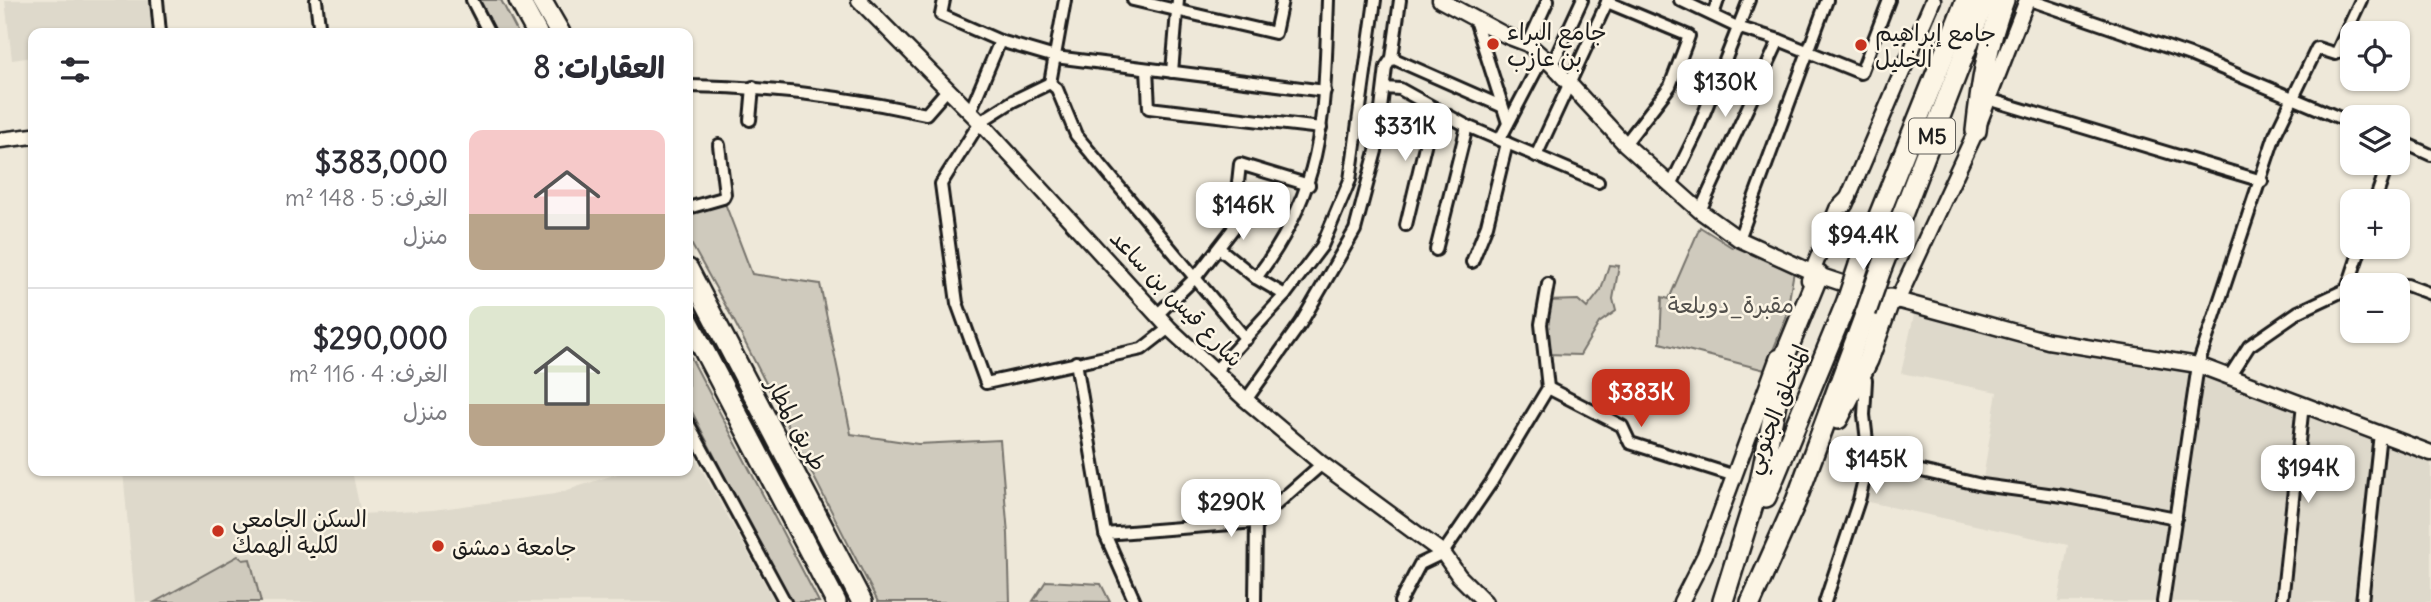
<!DOCTYPE html>
<html lang="ar">
<meta charset="utf-8">
<style>
:root{--surface:#fff;--page:#f2f2f3;--text:#2b2b33;--muted:#7c7c81;--line:#e1e1e2;--accent:#c8321e}
body{margin:0;font-family:Delius,"Playpen Sans Arabic",sans-serif;background:var(--page);color:var(--text);direction:rtl;height:100vh;display:flex;flex-direction:column;font-size:26px;white-space:nowrap}
*{box-sizing:border-box;margin:0}
p{font-size:23px;color:var(--muted)}
.icon{flex:none;width:38px;height:38px;fill:none;stroke:currentColor;stroke-width:2;stroke-linecap:round;stroke-linejoin:round}
.map{position:relative;flex:1;overflow:hidden;direction:ltr}
.details{position:absolute;left:28px;top:28px;width:665px;height:448px;display:flex;flex-direction:column;background:var(--surface);border-radius:14px;box-shadow:0 2px 5px #0004;direction:rtl}
.details>*{flex:none}
.controls{position:absolute;left:2340px;top:21px;display:grid;gap:14px}
.controls a{display:grid;place-items:center;width:70px;height:70px;border-radius:14px;background:var(--surface);box-shadow:0 2px 5px #0004;font-size:35px}
.price{position:absolute;translate:-50% -60px;padding:0 16px;border-radius:14px;background:#fff;color:#222;font-size:23px;line-height:46px;filter:drop-shadow(0 2px 4px #0008)}
.price::after{content:'';position:absolute;left:50%;top:42px;width:21px;height:16px;margin-left:-10px;background:inherit;clip-path:polygon(0 0,100% 0,50% 100%)}
.price.current{background:var(--accent);color:#fff}
ul{padding:0;list-style:none}
li{display:flex;align-items:center;gap:21px;height:175px;padding:0 28px}
li+li{border-top:2px solid var(--line)}
li span{display:grid;place-items:center;flex:none;width:196px;height:140px;border-radius:14px;color:#555}
li>.icon{margin-inline-start:auto}
span .icon{width:84px;height:84px;fill:#fffc;stroke-width:1}
li b{font-size:30px}
h2{display:flex;justify-content:space-between;align-items:center;height:84px;padding:0 28px;font-size:30px}
.map>svg:first-child{display:block}
.built{fill:#ded9cb}
.green{fill:#cfcabd;stroke:#76736c;stroke-width:2}
.lines{fill:none;stroke-linecap:round;stroke-linejoin:round}
.street-casing{stroke:#1c1c1c;stroke-width:16}
.secondary-casing{stroke:#1c1c1c;stroke-width:19}
.highway-casing{stroke:#1c1c1c;stroke-width:24}
.street{stroke:#fcf5e5;stroke-width:10}
.secondary{stroke:#fcf5e5;stroke-width:14}
.highway{stroke:#fcf5e5;stroke-width:19}
.highway-bridge-casing{stroke:#1c1c1c;stroke-width:24;stroke-linecap:butt}
.highway-bridge{stroke:#fcf5e5;stroke-width:19}
.poi-dot{fill:#c8321e;stroke:#fcf5e5;stroke-width:2.5}
.labels{text-anchor:middle;dominant-baseline:central;stroke-width:5;stroke-linejoin:round;paint-order:stroke}
.shield{fill:#fcf5e5;stroke:#5f5d58;stroke-width:2}
.shield-label{font-size:21px;font-weight:bold;fill:#1c1c1c}
.poi-label{font-size:23px;fill:#1c1c1c;stroke:#fcf5e5;text-anchor:start}
.street-label{font-size:23px;fill:#1c1c1c;stroke:#fcf5e5}
.park-label{font-size:23px;fill:#52504c;stroke:#fcf5e5}
</style>
<div class="map">
<svg width="2431" height="602" viewBox="0 0 2431 602">
<rect width="100%" height="100%" fill="#eee8d9"/>
<filter id="ink" filterUnits="userSpaceOnUse"><feTurbulence type="fractalNoise" baseFrequency=".0143" numOctaves="2"/><feDisplacementMap in="SourceGraphic" scale="14" xChannelSelector="R" yChannelSelector="G"/><feConvolveMatrix kernelMatrix="1 2 1 2 8 2 1 2 1" color-interpolation-filters="sRGB"/></filter>
<g filter="url(#ink)">
<!-- built -->
<g class="built">
<path d="M5 0H152L156 33H33V57L12 60Z"/>
<path d="M1916 306 2048 341 2198 365 2431 461V602H2058L2068 545 1859 500 1869 459 1982 485 1997 392 1901 373Z"/>
<path d="M691 450 775 602H135L123 471H352L361 514 433 510 555 494 626 471H688V451Z"/>
</g>
<!-- green -->
<g class="green">
<path d="M472 0H501L518 33H489Z"/>
<path d="M723 198 752 274 820 284 851 434 918 444 1000 440 1008 534 1010 602H878L733 319 688 238V208Z"/>
<path d="M1700 227 1733 248 1739 239 1795 265 1786 318 1765 370 1660 343 1662 297 1669 299Z"/>
<path d="M1609 265 1619 266 1613 299 1616 311 1599 323 1580 355 1546 354 1545 301 1578 300 1587 308 1601 290Z"/>
<path d="M688 352 819 602H788L688 404Z"/>
<path d="M238 556 243 560 250 559 261 602H155Z"/>
<path d="M1046 581 1101 584 1110 602 1033 601Z"/>
</g>
<g class="lines">
<!-- street casing -->
<g class="street-casing">
<g id="street">
<path d="M157 0 160 33"/>
<path d="M316 0 320 33"/>
<path d="M472 0 489 33"/>
<path d="M944 0 941 15 1000 41 1055 57 1325 91"/>
<path d="M1133 0 1275 33 1282 0"/>
<path d="M1680 0 1737 27 1779 40 1861 73 1889 0"/>
<path d="M2030 0 2190 55 2352 123"/>
<path d="M1607 2 1689 36 1670 86 1625 144"/>
<path d="M1713 15 1718 0"/>
<path d="M1475 20 1508 123"/>
<path d="M1528 44 1548 0"/>
<path d="M1392 58 1501 106"/>
<path d="M1552 65 1582 0"/>
<path d="M1147 69 1149 108 1321 128"/>
<path d="M1172 72 1178 0"/>
<path d="M1050 83 1065 0"/>
<path d="M688 86C769 87 847 97 926 114L947 90"/>
<path d="M1384 88 1400 89 1467 126 1598 182"/>
<path d="M1988 99 2262 181"/>
<path d="M970 112 1000 41"/>
<path d="M750 120 753 87"/>
<path d="M1500 139 1543 57"/>
<path d="M2398 140 2431 155"/>
<path d="M1536 156 1608 0"/>
<path d="M1671 185 1696 134 1749 0"/>
<path d="M2375 201 2388 163"/>
<path d="M688 208 723 198 725 194 719 145"/>
<path d="M1700 211 1779 40"/>
<path d="M1406 225 1434 108"/>
<path d="M1739 239 1827 0"/>
<path d="M1220 249 1256 278 1285 295"/>
<path d="M1436 250 1467 126"/>
<path d="M1472 262 1487 225 1507 143"/>
<path d="M1256 278C1327 186 1324 110 1328 0"/>
<path d="M2372 285H2407L2431 294"/>
<path d="M1158 314 1195 278 1233 229 1240 164 1309 185"/>
<path d="M1169 328 1142 349 986 383 957 303 941 184 980 122 1013 101 1050 83 1057 89 1076 135 1246 339"/>
<path d="M1076 362 1105 534 1135 602"/>
<path d="M1215 371 1285 295 1322 246 1350 180 1375 0"/>
<path d="M2229 377 2249 346 2298 312 2347 289 2361 247"/>
<path d="M1548 388 1622 426 1630 443 1735 476"/>
<path d="M1246 400 1301 323 1355 230 1376 151 1386 67 1392 58 1400 0"/>
<path d="M688 423 785 602"/>
<path d="M1869 459 1982 485 2063 496 2176 518"/>
<path d="M1105 534 1256 522 1322 464"/>
<path d="M1255 602 1256 522"/>
<path d="M1400 602 1420 564 1443 553 1491 483 1548 388 1541 324 1548 284"/>
<path d="M1825 602 1859 500 1869 459 1864 415 1866 380"/>
<path d="M2163 602 2198 365 2275 135 2317 48 2336 54 2361 0"/>
<path d="M2282 602 2303 404"/>
<path d="M2362 602 2380 433"/>
</g>
</g>
<!-- secondary casing -->
<g class="secondary-casing">
<g id="secondary">
<path d="M859 0 980 122 1169 328 1246 400 1322 464 1443 553 1459 576 1485 602"/>
<path d="M1440 0 1507 36 1528 44 1552 65 1625 144 1700 211 1739 239 1818 275 1860 289"/>
<path d="M0 140 33 136"/>
<path d="M1845 205 1933 0"/>
<path d="M1809 280 1837 209 1849 197"/>
<path d="M1882 296 2048 341 2198 365 2431 453"/>
<path d="M1897 301 1976 131 2027 0"/>
<path d="M1681 602 1705 555 1778 357"/>
</g>
</g>
<!-- highway casing -->
<g class="highway-casing">
<g id="highway">
<path d="M519 0 537 33"/>
<path d="M541 0 560 33"/>
<path d="M1976 131C1981 85 1987 44 2004 0"/>
<path d="M1859 265 1966 0"/>
<path d="M688 269 862 602"/>
<path d="M1880 272 1985 0"/>
<path d="M688 320 836 602"/>
<path d="M1838 419 1868 360 1890 299"/>
<path d="M1766 497 1847 301"/>
<path d="M1723 601 1760 482 1786 353 1818 275"/>
<path d="M1751 602 1796 501 1866 312"/>
</g>
</g>
<!-- street -->
<use href="#street" class="street"/>
<!-- secondary -->
<use href="#secondary" class="secondary"/>
<!-- highway -->
<use href="#highway" class="highway"/>
<!-- highway-bridge casing -->
<g class="highway-bridge-casing">
<g id="highway-bridge">
<path d="M1847 301 1859 265"/>
<path d="M1866 312 1880 272"/>
</g>
</g>
<!-- highway-bridge -->
<use href="#highway-bridge" class="highway-bridge"/>
</g>
</g>
<!-- markers -->
<g class="poi-dot">
<circle cx="1493" cy="44" r="7"/>
<circle cx="1861" cy="45" r="7"/>
<circle cx="218" cy="531" r="7"/>
<circle cx="438" cy="546" r="7"/>
</g>
<g class="labels">
<!-- shield labels -->
<rect class="shield" x="1909" y="118.5" width="46" height="35" rx="5"/>
<g class="shield-label">
<text x="1932" y="136">M5</text>
</g>
<!-- poi labels -->
<g class="poi-label">
<text x="1507" y="31">جامع البراء<tspan x="1507" dy="26">بن عازب</tspan></text>
<text x="1875" y="32">جامع إبراهيم<tspan x="1875" dy="26">الخليل</tspan></text>
<text x="232" y="518">السكن الجامعي<tspan x="232" dy="26">لكلية الهمك</tspan></text>
<text x="452" y="546">جامعة دمشق</text>
</g>
<!-- street labels -->
<g class="street-label">
<text transform="translate(1177 298) rotate(46)">شارع قيس بن ساعد</text>
<text transform="translate(1776 409) rotate(-68)">المتحلق الجنوبي</text>
<text transform="translate(797 424) rotate(62)">طريق المطار</text>
</g>
<!-- park labels -->
<g class="park-label">
<text x="1731" y="304">مقبرة_دويلعة</text>
</g>
</g>
</svg>
<div class="controls">
<a><svg class="icon" aria-label="locate" viewBox="0 0 24 24"><circle cx="12" cy="12" r="6"/><path d="M12 2v4M12 18v4M2 12h4M18 12h4"/></svg></a>
<a><svg class="icon" aria-label="layers" viewBox="0 0 24 24"><path d="M12 4l9 5-9 5-9-5zM3 14l9 5 9-5"/></svg></a>
<a>+</a>
<a>−</a>
</div>
<b class="price" style="left:1725px;top:119px">$130K</b>
<b class="price" style="left:1405px;top:163px">$331K</b>
<b class="price" style="left:1243px;top:242px">$146K</b>
<b class="price" style="left:1863px;top:272px">$94.4K</b>
<b class="price current" style="left:1641px;top:429px">$383K</b>
<b class="price" style="left:1876px;top:496px">$145K</b>
<b class="price" style="left:2308px;top:505px">$194K</b>
<b class="price" style="left:1231px;top:539px">$290K</b>
<section class="details">
<h2>العقارات: 8<svg class="icon" aria-label="filters" viewBox="0 0 24 24"><path d="M4 7h16M4 17h16"/><circle cx="9" cy="7" r="2"/><circle cx="15" cy="17" r="2"/></svg></h2>
<ul>
<li><span style="background:linear-gradient(#f6c9c9 60%,#b9a48a 0)"><svg class="icon" aria-label="home" viewBox="0 0 24 24"><path d="M3 11l9-7 9 7M6 9v11h12V9"/></svg></span><div><b>$383,000</b><p>الغرف: 5 · 148 m²</p><p>منزل</p></div></li>
<li><span style="background:linear-gradient(#dfe7d0 70%,#b9a48a 0)"><svg class="icon" aria-label="home" viewBox="0 0 24 24"><path d="M3 11l9-7 9 7M6 9v11h12V9"/></svg></span><div><b>$290,000</b><p>الغرف: 4 · 116 m²</p><p>منزل</p></div></li>
</ul>
</section>
</div>
